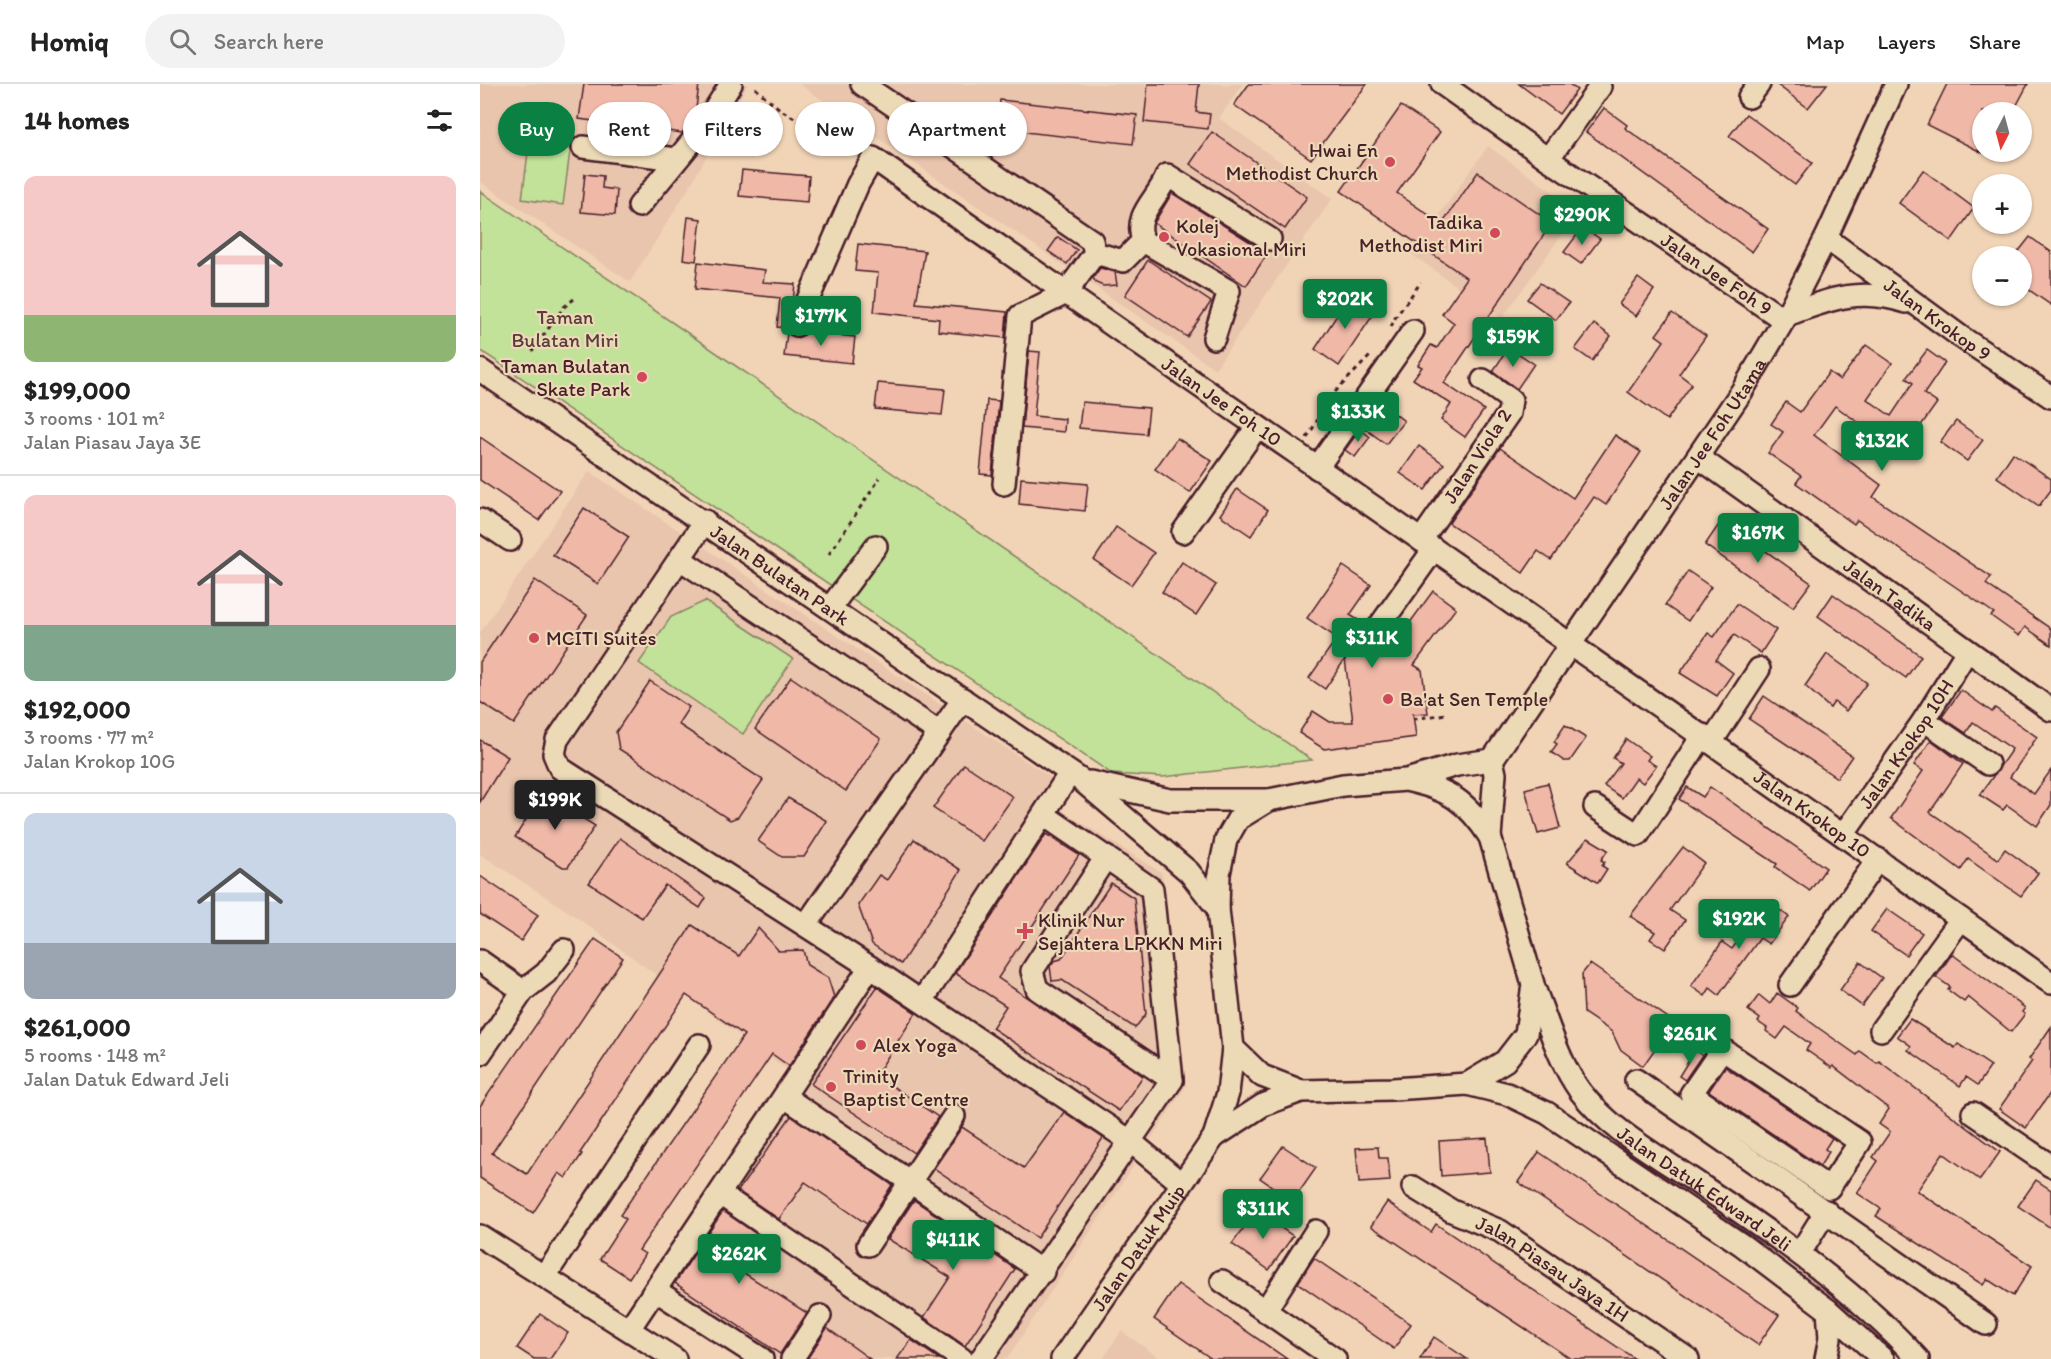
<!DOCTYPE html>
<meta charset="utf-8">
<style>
:root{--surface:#fff;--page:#f2f2f2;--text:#222;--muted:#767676;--line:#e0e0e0;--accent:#0b8043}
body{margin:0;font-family:Itim,sans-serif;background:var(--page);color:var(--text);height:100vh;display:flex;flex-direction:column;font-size:22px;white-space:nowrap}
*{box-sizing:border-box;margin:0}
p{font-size:20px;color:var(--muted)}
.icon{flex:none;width:33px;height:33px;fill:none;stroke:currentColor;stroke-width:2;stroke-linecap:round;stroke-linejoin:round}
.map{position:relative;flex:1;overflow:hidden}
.side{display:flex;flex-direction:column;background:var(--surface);width:480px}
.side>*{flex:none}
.banner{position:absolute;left:18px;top:18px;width:570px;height:54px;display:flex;gap:12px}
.needle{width:39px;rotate:186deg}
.fabs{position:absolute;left:1492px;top:18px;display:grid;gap:12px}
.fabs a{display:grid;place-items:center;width:60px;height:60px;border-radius:50%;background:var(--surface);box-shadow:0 2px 4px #0004;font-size:30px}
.price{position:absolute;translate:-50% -51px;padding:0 14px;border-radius:6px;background:var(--accent);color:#fff;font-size:20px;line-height:39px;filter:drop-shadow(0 2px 3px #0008)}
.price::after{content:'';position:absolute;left:50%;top:36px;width:18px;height:14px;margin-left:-9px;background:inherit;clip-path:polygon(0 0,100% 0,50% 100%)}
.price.current{background:#222;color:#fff}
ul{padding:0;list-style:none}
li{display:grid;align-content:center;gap:12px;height:318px;padding:0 24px}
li+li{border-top:2px solid var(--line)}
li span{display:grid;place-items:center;height:186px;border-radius:12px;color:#555}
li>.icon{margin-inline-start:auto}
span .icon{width:108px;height:108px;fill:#fffc;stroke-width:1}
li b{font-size:26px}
h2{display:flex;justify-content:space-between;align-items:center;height:72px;padding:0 24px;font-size:26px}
.chip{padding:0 21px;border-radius:27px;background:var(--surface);box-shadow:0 2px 4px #0004;font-size:21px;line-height:54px}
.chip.current{background:var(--accent);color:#fff}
header{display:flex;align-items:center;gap:36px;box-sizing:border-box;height:84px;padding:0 30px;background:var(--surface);border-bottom:2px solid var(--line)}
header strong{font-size:28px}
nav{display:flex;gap:33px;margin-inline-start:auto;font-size:21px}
.search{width:420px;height:54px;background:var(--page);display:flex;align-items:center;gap:15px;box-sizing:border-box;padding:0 21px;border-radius:33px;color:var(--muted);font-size:22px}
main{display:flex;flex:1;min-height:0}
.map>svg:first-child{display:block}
.built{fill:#e9c5ad}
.green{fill:#c2e199;stroke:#868062;stroke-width:1.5}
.building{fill:#efb8a7;stroke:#4a1f2b;stroke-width:1.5}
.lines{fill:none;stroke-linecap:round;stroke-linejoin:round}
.minor-casing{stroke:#4a1f2b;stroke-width:26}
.path{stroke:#4a1f2b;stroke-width:3;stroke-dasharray:4.5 4.5;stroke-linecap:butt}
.minor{stroke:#ecdab7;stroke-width:21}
.poi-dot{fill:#d1495b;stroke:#ecdab7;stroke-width:2}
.labels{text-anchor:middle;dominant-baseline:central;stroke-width:4.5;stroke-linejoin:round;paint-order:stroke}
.poi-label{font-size:20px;fill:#4a1f2b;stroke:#ecdab7;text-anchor:start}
.street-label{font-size:20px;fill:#4a1f2b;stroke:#ecdab7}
.park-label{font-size:20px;fill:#5c3c3c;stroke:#ecdab7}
</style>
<header>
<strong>Homiq</strong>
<div class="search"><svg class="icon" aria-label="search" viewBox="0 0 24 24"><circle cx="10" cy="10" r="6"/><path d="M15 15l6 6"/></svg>Search here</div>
<nav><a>Map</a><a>Layers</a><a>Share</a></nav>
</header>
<main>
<section class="side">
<h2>14 homes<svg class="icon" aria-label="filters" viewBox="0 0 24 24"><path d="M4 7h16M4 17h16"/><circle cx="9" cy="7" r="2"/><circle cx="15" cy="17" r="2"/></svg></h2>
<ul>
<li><span style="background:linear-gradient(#f6c9c9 75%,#8fb573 0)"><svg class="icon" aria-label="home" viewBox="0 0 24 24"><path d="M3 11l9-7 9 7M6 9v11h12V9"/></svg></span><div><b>$199,000</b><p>3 rooms · 101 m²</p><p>Jalan Piasau Jaya 3E</p></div></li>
<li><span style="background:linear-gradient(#f6c9c9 70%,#7fa58c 0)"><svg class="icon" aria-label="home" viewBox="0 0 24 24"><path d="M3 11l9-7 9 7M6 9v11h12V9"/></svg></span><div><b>$192,000</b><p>3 rooms · 77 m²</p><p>Jalan Krokop 10G</p></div></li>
<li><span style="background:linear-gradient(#c9d6e8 70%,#9aa5b1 0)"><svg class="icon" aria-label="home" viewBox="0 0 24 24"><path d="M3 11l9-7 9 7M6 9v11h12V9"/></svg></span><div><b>$261,000</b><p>5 rooms · 148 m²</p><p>Jalan Datuk Edward Jeli</p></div></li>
</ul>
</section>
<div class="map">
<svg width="1571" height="1275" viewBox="0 0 1571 1275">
<rect width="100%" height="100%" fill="#f1d4b6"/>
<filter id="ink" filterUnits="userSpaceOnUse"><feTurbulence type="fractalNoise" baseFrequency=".0167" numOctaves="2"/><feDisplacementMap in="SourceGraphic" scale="12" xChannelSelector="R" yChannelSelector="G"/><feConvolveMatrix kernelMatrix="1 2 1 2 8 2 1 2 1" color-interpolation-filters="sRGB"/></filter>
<g filter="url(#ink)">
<!-- built -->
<g class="built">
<path d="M0 0H268L207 107 150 198 0 98Z"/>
<path d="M319 0H763L739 34 852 115 735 285Z"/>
<path d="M1008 62 1099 127 1022 234 931 170Z"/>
<path d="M109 387 573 695 507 799 435 903 387 873 308 986 89 828 0 770V549Z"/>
<path d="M574 721 682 789 706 1002 527 1275H258L174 1222 392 889 442 921Z"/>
<path d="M641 1247 681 1275H623Z"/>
</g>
<!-- green -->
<g class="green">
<path d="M52 38 93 44 83 121 42 115Z"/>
<path d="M0 107 832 676 683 693 632 690 0 266Z"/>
<path d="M225 517 313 575 263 650 159 579 191 533Z"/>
</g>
<!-- building -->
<g class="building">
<path d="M104 0H219L215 33 202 49 99 35Z"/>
<path d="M668 0H719L716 28 730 30 728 45 664 38Z"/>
<path d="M769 0H887L831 75 754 21Z"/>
<path d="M1039 0H1089L1097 6 1079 30Z"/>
<path d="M1296 0H1347L1328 24Z"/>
<path d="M1467 0H1548L1533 28H1503V69L1447 41Z"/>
<path d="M520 16 657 31 653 60 517 45Z"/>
<path d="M921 22 960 48 917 109 962 140 998 88 1072 139 964 299 1004 326 985 353 961 336 971 320 933 295 942 283 938 281 951 261 957 264 974 239 962 230 987 194 861 107Z"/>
<path d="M1124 24 1147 41 1145 44 1288 145 1272 168 1106 48Z"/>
<path d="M1266 30 1332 79 1315 101 1249 52Z"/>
<path d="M732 48 827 113 805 145 710 80Z"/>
<path d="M262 86 329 92 327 118 259 112Z"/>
<path d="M1443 86 1494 124 1471 157 1419 119Z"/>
<path d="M105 90 123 92 122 104 137 106 135 131 101 128Z"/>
<path d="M692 109 788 169 766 202 674 139Z"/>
<path d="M208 133 221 135 216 177 203 175Z"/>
<path d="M1103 143 1120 155 1101 180 1084 168Z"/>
<path d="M578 153 597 166 587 180 568 167Z"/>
<path d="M1550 153 1571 168V221L1542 201V172H1535Z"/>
<path d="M378 160 445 167 436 219 527 228 525 254 458 247 459 235 394 228 398 189 375 187Z"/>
<path d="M668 176 731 218 707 253 645 211Z"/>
<path d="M218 178 285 186 283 198 315 200 313 217 305 244 297 243 300 214 215 205Z"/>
<path d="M620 184 635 188 637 201 623 202 616 199 613 194Z"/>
<path d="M1158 194 1174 206 1156 232 1139 220Z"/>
<path d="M1060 199 1089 219 1076 236 1047 215Z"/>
<path d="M870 211 895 228 859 282 835 265Z"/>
<path d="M1192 229 1226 252 1199 290 1212 300 1187 336 1148 308 1184 257 1176 251Z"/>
<path d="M1114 240 1131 252 1112 277 1095 265Z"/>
<path d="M327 248 375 253 372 279 304 272 307 249 318 254Z"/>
<path d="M1386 261 1412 279 1387 315 1411 332 1433 299 1426 294 1447 266 1465 279 1444 310 1457 319 1420 371 1406 362 1403 367 1390 359 1394 354 1390 351 1392 348 1355 322 1334 351 1401 401 1393 413 1511 493 1506 500 1571 545V561L1545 543 1539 552 1511 532 1514 529 1377 436 1374 440 1316 399 1321 392 1288 369 1303 348 1291 340 1306 318 1320 328 1349 288 1360 296Z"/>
<path d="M1029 263 1054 280 1037 305 1013 287Z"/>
<path d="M549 267 560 268 554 332 585 335 584 348 542 344Z"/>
<path d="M398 299 465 305 462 331 395 325Z"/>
<path d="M507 316 519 317 512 391 500 390Z"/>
<path d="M602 318 669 324 666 350 599 344Z"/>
<path d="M901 319 924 337 906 360 883 343Z"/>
<path d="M1476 337 1503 356 1487 377 1460 358Z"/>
<path d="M880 345 890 353 875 373 865 366Z"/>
<path d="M1135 351 1161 368 1126 421 1114 413 1071 476 1058 467 1043 489 969 439 1020 364 1093 414Z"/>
<path d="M0 353 80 407 59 436 0 396Z"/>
<path d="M697 354 732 377 710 409 675 385Z"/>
<path d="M939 362 964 380 945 406 920 389Z"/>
<path d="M1533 369 1571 395V406L1559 422 1517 393Z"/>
<path d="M541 394 608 400 605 427 539 420Z"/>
<path d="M757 405 788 426 771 452 740 431Z"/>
<path d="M104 424 149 453 118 500 73 471Z"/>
<path d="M1242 436 1331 499 1313 523 1225 461Z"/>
<path d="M636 443 674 469 651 501 614 476Z"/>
<path d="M702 478 736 501 716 531 682 508Z"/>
<path d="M863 482 891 501 870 531 883 539 878 547 879 559 889 567 902 561 910 566 953 507 976 524 934 581 942 586 948 629 933 630 936 653 844 665 819 649 833 627 850 638H873L865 575 845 605 829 594 857 554 827 534Z"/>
<path d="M1208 487 1231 503 1208 537 1185 521Z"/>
<path d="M55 496 107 531 34 640 0 618V578Z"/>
<path d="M1353 510 1441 572 1426 594 1338 532Z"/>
<path d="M1257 520 1296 546 1281 569 1254 551 1236 576 1253 589 1237 612 1200 589 1228 549 1234 553Z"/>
<path d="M1347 570 1387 599 1366 627 1354 618 1350 624 1325 602Z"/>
<path d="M311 593 401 655 366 707 275 645Z"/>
<path d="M170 597 209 623 198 640 283 696 258 733 250 736 139 665 136 648Z"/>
<path d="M1481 606 1512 628 1515 624 1557 653 1530 693 1554 710 1571 686V721L1557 742 1527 721 1523 726 1500 711 1532 665 1493 638 1486 649 1462 633Z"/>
<path d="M1284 612 1372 672 1357 694 1269 635Z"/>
<path d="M1085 641 1106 654 1090 677H1084L1071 668 1077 660 1074 658Z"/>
<path d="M1146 655 1170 672 1167 676 1176 682 1163 699 1156 694 1142 714 1124 702 1141 679 1133 674Z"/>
<path d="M0 656 28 673 0 718Z"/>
<path d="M1451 656 1483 680 1450 728 1518 775 1525 765 1558 789 1541 812 1488 775 1481 786 1411 734 1443 687 1434 681Z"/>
<path d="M484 680 533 713 502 757 453 724Z"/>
<path d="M1068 699 1080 744 1058 750 1045 705Z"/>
<path d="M1207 703 1223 713 1230 703 1346 784 1330 807 1295 783 1297 780 1199 715Z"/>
<path d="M63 709 115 742 88 783H83L35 753Z"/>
<path d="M308 714 347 737 324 773H302L278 757Z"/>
<path d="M566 750 599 771 518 894 663 992 639 1027 512 944 526 922 475 889Z"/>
<path d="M140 754 226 814 220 824 185 801 162 834 109 799Z"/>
<path d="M1108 754 1128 766 1121 776 1125 778 1122 782 1127 785 1118 799 1087 779Z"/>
<path d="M434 755 481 786 421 880 392 860 378 821 399 791 407 796Z"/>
<path d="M1203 763 1224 779 1190 826 1205 836 1185 865 1170 855 1175 848 1150 832Z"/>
<path d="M0 792 58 831 41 857 0 830Z"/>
<path d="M631 799 654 814 666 930 655 944 582 896 572 897 570 882 574 877 581 875Z"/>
<path d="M1287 817 1309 833 1289 860 1280 854 1239 911 1230 904 1225 912 1211 902 1242 858 1252 865Z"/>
<path d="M1407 825 1442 849 1426 871 1391 847Z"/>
<path d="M212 841 259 872 278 844 299 867 323 866 327 881 348 894 354 913 309 982 292 970 159 1166 165 1170 149 1194 120 1175 146 1135 140 1131 264 951 206 911 100 1069 102 1070 86 1094 79 1089 53 1129 0 1094V1022L115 855 143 874 12 1069 47 1090Z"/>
<path d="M1472 870 1545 924 1542 928 1545 930 1531 948 1488 913 1484 918 1468 906 1470 903 1456 893Z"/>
<path d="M1380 878 1402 894 1382 922 1360 906Z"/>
<path d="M1110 880 1194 938 1163 982 1140 965 1132 948 1104 929 1102 890Z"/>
<path d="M397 903 436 929 396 991 458 1033 434 1069 331 1000Z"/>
<path d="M1297 909 1318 924 1316 927 1340 945 1377 971 1380 967 1397 979 1399 977 1520 1068 1500 1096 1463 1069 1437 1107 1552 1182 1533 1212 1507 1195 1503 1201 1396 1132 1401 1125 1377 1109 1398 1077 1393 1073 1410 1048 1399 1040 1409 1025 1353 982 1352 984 1326 966 1330 960 1306 943 1297 955 1286 947 1287 944 1278 938 1280 935 1268 926 1279 911 1290 920Z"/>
<path d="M1430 935 1475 964 1478 960 1511 982 1498 1001 1486 993 1480 1002 1428 966 1431 962 1417 952Z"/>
<path d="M1571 943V1008L1546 1044 1519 1025 1552 977 1549 975Z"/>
<path d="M1215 966 1222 971 1205 996 1199 992Z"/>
<path d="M1245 983 1352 1054 1345 1065 1349 1068 1340 1082 1229 1007Z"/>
<path d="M584 1028 623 1054 557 1154 454 1084 482 1043 544 1084Z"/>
<path d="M311 1032 412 1101 387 1140 325 1098 299 1135 258 1107Z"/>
<path d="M1007 1054 1010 1088 961 1092 959 1057Z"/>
<path d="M803 1062 836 1084 813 1117 780 1094Z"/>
<path d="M898 1063 899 1074H908L910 1097 879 1099 876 1064Z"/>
<path d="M1059 1068 1299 1231 1278 1261 1038 1098Z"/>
<path d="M1556 1096 1571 1106V1144L1538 1122Z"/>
<path d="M434 1116 535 1185 485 1262 444 1233 470 1193 408 1155Z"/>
<path d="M907 1118 951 1148 956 1140 1155 1275H1091L891 1142Z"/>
<path d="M243 1127 285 1156 264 1189 327 1229 300 1270 195 1199Z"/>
<path d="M776 1127 813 1152 789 1186 752 1160Z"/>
<path d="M834 1174 931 1240 914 1265 818 1199Z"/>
<path d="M698 1200 807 1275H732L674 1235Z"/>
<path d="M60 1230 88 1249 70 1275H54L37 1264Z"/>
<path d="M347 1244 390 1275H327Z"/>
<path d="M954 1253 987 1275H940Z"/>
<path d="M431 1256 459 1275H417Z"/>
</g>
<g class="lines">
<!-- minor casing -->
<g class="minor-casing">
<g id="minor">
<path d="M382 0 612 157 615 169 586 209 540 232 524 400"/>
<path id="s1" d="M962 0 1068 75 1304 236"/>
<path d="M1269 13 1279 0"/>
<path d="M103 63 196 75"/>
<path d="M1068 75 1120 3"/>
<path d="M159 122 223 44 251 0"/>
<path id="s2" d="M1346 154 1481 253 1571 313"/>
<path d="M663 157 749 207 734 254"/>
<path d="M615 169 643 177 663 157C653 129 678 116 687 91L790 155"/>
<path d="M1307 231C1350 215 1380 203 1426 218"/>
<path id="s3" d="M317 241 378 100 393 74C785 349 1181 620 1571 899"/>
<path id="s4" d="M0 286 601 696 709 788 738 825"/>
<path id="s5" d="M1218 373 1571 626"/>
<path d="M837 384 933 247"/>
<path d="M0 436 30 456"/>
<path d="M225 437 77 656 74 670 80 684 390 883 650 1057 701 1099"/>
<path d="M703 448 777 343"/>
<path d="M941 456 1029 329 1031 316 1003 296"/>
<path d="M200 475 460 649"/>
<path d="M350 524 396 462"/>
<path d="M891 554 954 465"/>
<path d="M1444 636 1508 680"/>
<path d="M1232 657 1279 585"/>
<path id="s6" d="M1012 676 1262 307 1304 236 1346 154 1416 0"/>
<path d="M930 695 977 681 1012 676"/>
<path d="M926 696C968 705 987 717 1010 753L1053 900 1046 950 1025 977 987 1000 913 1005 821 1007 782 992 753 964 738 825 739 790 746 756 758 735 789 716 863 701Z"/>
<path d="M610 698 690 716H789"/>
<path d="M1115 723 1158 751 1223 651"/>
<path id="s7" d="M1363 751 1444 636 1487 567"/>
<path d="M1010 753 1015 690 1012 676"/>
<path d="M626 773 552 887 557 905 692 996"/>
<path d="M326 841 483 615"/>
<path d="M0 877 43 907 0 970"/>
<path d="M1310 901 1398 775"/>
<path id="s8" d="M1054 904C1068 938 1078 977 1100 1007 1131 1048 1182 1074 1222 1102 1299 1154 1375 1206 1438 1275"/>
<path d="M43 907 66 889 84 866"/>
<path d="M442 917 590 689"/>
<path d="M1401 946 1481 835"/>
<path d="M1242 965 1380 1058 1349 1104 1211 1010Z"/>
<path d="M1156 996 1506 1240"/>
<path d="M987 1000 1027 1010 1067 1029 1262 1161 1348 1226 1403 1275"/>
<path d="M305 1013 563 1188"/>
<path d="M1493 1029 1571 1082"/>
<path d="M734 1053 783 1021 821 1007"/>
<path id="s9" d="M933 1103 972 1127 1020 1147 1208 1275"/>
<path d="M240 1110 482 1275"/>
<path d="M0 1152 195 1275"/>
<path d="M388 1161 474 1032"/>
<path d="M1320 1169 1346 1127"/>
<path d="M65 1192 219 961"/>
<path d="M742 1197 855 1275"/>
<path d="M175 1206 282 1275"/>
<path d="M785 1227 836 1147"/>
<path d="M149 1245 390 883"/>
<path d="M312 1275 340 1232"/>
<path d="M501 1275 692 996 672 805 564 731"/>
<path id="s10" d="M582 1275 734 1053 748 1009 753 964"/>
<path d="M1346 1275 1350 1254 1348 1226"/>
</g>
</g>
<!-- path -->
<g class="path">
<path d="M275 4 301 26 374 69"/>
<path d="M911 243 915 234 941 198"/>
<path d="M52 267 84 223 94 215"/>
<path d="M827 354 853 310 892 270"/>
<path d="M349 470 400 394"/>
<path d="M933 635 966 630"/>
</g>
<!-- minor -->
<use href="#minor" class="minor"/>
</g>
</g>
<!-- markers -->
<g class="poi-dot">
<circle cx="910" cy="78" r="6"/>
<circle cx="1015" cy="149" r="6"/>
<circle cx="684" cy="153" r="6"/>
<circle cx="162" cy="293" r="6"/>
<circle cx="54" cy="554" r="6"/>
<circle cx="908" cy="615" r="6"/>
<path d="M542 838h6v6h6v6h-6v6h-6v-6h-6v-6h6z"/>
<circle cx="381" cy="961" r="6"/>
<circle cx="351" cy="1003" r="6"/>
</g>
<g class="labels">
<!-- poi labels -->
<g class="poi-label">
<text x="898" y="66" text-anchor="end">Hwai En<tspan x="898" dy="23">Methodist Church</tspan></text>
<text x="1003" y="138" text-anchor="end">Tadika<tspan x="1003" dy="23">Methodist Miri</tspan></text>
<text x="696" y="142">Kolej<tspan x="696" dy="23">Vokasional Miri</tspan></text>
<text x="150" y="282" text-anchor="end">Taman Bulatan<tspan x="150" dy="23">Skate Park</tspan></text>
<text x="66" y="554">MCITI Suites</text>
<text x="920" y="615">Ba'at Sen Temple</text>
<text x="558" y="836">Klinik Nur<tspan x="558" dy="23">Sejahtera LPKKN Miri</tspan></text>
<text x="393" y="961">Alex Yoga</text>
<text x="363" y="992">Trinity<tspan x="363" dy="23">Baptist Centre</tspan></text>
</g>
<!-- street labels -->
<g class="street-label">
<text stroke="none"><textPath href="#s1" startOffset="334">Jalan Jee Foh 9</textPath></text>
<text stroke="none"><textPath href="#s2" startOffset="138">Jalan Krokop 9</textPath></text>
<text stroke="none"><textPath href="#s3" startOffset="609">Jalan Jee Foh 10</textPath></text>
<text stroke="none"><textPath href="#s6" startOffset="394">Jalan Jee Foh Utama</textPath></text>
<text transform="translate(997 372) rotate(-57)">Jalan Viola 2</text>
<text stroke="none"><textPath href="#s4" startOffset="363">Jalan Bulatan Park</textPath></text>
<text stroke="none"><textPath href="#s5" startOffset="236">Jalan Tadika</textPath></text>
<text stroke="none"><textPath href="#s7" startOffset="111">Jalan Krokop 10H</textPath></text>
<text stroke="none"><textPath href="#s3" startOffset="1329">Jalan Krokop 10</textPath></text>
<text stroke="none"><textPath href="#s8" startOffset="272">Jalan Datuk Edward Jeli</textPath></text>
<text stroke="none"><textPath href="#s10" startOffset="135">Jalan Datuk Muip</textPath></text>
<text stroke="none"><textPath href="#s9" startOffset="162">Jalan Piasau Jaya 1H</textPath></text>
</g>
<!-- park labels -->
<g class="park-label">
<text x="85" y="233">Taman<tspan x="85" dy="23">Bulatan Miri</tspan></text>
</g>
</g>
</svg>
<div class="fabs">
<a><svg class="needle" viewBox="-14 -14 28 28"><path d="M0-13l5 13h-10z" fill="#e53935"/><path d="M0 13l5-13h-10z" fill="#767676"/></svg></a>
<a>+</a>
<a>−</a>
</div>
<b class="price" style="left:1102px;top:162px">$290K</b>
<b class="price" style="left:865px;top:246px">$202K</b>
<b class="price" style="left:341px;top:263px">$177K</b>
<b class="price" style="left:1033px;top:284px">$159K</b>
<b class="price" style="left:878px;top:359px">$133K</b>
<b class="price" style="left:1402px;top:388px">$132K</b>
<b class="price" style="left:1278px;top:480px">$167K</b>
<b class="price" style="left:892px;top:585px">$311K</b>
<b class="price current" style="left:75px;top:747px">$199K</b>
<b class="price" style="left:1259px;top:866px">$192K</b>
<b class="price" style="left:1210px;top:981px">$261K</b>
<b class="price" style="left:783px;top:1156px">$311K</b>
<b class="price" style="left:473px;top:1187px">$411K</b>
<b class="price" style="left:259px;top:1201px">$262K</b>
<div class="banner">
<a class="chip current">Buy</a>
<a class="chip">Rent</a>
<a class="chip">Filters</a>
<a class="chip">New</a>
<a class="chip">Apartment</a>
</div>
</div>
</main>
